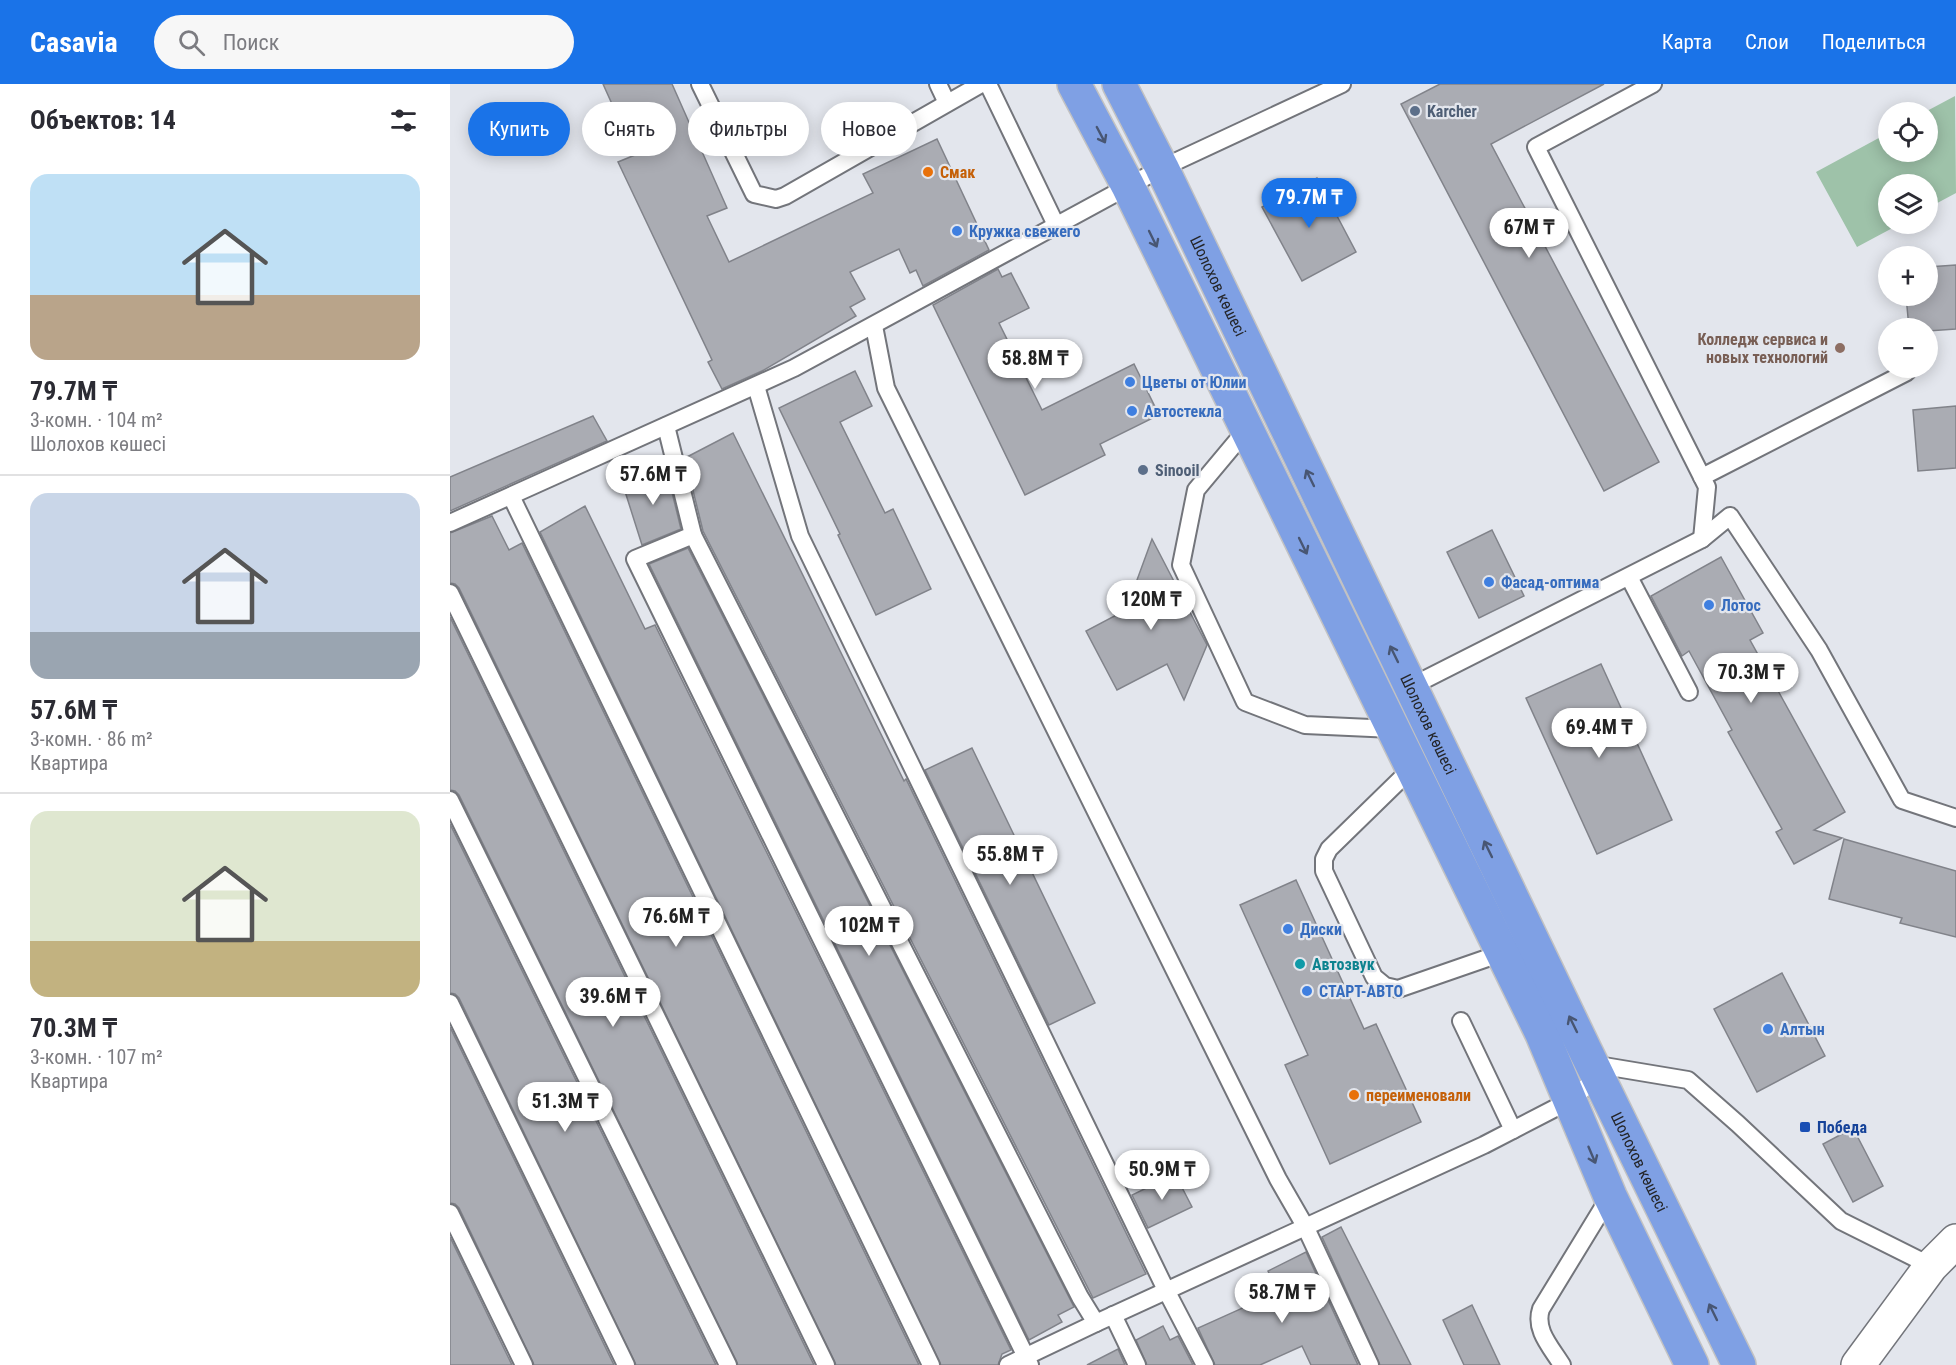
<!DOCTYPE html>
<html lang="ru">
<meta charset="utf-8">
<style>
:root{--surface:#fff;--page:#f7f7f7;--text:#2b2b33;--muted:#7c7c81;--line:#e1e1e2;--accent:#1a73e8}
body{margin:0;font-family:"Roboto Condensed",sans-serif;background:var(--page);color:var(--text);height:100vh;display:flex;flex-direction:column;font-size:22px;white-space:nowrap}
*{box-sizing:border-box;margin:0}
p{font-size:20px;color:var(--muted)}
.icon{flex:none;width:33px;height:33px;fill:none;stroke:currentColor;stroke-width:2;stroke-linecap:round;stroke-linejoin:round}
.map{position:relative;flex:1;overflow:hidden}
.panel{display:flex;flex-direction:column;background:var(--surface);width:450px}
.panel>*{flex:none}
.top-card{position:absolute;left:18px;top:18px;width:570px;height:54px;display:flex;gap:12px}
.buttons{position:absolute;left:1428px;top:18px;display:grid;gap:12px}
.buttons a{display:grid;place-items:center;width:60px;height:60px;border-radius:50%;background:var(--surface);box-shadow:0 3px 15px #0003;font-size:30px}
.price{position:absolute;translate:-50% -51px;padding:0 14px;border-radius:21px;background:#fff;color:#222;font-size:20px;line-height:39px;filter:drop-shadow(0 2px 3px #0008)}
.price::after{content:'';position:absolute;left:50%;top:36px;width:18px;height:14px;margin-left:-9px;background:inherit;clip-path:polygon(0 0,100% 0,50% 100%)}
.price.selected{background:var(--accent);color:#fff}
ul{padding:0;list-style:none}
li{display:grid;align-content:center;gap:12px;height:318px;padding:0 30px}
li+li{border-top:2px solid var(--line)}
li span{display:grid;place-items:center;height:186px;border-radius:18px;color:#555}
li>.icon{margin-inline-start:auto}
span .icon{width:108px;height:108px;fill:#fffc;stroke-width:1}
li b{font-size:26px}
h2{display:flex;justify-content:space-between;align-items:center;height:72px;padding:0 30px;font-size:26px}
.pill{padding:0 21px;border-radius:27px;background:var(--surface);box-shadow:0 3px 15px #0003;font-size:21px;line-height:54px}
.pill.selected{background:var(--accent);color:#fff}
header{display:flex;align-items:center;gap:36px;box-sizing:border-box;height:84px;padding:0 30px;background:var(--accent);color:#fff}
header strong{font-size:28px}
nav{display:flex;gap:33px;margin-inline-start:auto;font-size:21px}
.search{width:420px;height:54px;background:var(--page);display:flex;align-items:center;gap:15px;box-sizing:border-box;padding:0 21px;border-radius:33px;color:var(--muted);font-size:22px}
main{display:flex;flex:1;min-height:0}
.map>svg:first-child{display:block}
.green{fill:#9ec2a9}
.building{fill:#aaacb3;stroke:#81838a;stroke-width:1.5}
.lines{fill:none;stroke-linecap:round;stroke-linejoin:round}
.service-casing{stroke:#73757b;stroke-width:20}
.tertiary-casing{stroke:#73757b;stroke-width:36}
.trunk-casing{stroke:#c2c2c3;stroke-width:36}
.service{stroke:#fff;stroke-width:16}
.tertiary{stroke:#fff;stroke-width:33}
.trunk{stroke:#7fa0e4;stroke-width:33}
.oneway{stroke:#485673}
.service-dot{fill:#5c6f8a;stroke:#e3e6ed;stroke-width:2}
.food-dot{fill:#e8710a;stroke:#e3e6ed;stroke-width:2}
.shop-dot{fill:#3f7fe0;stroke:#e3e6ed;stroke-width:2}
.education-dot{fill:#8d6e63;stroke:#e3e6ed;stroke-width:2}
.culture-dot{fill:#0f9aa8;stroke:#e3e6ed;stroke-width:2}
.transit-dot{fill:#1a4fb4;stroke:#e3e6ed;stroke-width:2}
.labels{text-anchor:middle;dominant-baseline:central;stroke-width:4.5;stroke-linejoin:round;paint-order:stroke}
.service-label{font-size:16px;font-weight:bold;fill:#4e5e75;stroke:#e3e6ed;text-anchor:start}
.food-label{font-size:16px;font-weight:bold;fill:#c56008;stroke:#e3e6ed;text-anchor:start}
.shop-label{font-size:16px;font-weight:bold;fill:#366cbe;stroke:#e3e6ed;text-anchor:start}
.street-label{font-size:16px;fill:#242528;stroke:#e3e6ed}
.education-label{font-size:16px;font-weight:bold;fill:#785e54;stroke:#e3e6ed;text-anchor:end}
.culture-label{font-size:16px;font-weight:bold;fill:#0d838f;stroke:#e3e6ed;text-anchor:start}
.transit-label{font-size:16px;font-weight:bold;fill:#164399;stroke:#e3e6ed;text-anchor:start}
</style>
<header>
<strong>Casavia</strong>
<div class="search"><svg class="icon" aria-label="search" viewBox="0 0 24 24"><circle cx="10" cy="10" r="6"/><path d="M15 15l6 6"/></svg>Поиск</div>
<nav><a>Карта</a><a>Слои</a><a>Поделиться</a></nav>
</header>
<main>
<section class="panel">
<h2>Объектов: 14<svg class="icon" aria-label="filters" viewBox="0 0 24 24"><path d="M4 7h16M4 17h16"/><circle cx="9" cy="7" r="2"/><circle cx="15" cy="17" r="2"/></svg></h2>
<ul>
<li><span style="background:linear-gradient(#bfe0f5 65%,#b9a48a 0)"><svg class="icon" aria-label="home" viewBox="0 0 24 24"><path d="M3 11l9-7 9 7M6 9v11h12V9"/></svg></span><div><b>79.7M ₸</b><p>3-комн. · 104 m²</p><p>Шолохов көшесі</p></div></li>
<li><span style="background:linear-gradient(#c9d6e8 75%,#9aa5b1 0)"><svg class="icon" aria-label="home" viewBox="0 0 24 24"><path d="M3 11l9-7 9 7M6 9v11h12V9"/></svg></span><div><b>57.6M ₸</b><p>3-комн. · 86 m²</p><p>Квартира</p></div></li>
<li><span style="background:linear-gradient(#dfe7d0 70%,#c2b280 0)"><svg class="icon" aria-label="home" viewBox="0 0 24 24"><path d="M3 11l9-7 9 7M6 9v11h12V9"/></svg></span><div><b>70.3M ₸</b><p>3-комн. · 107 m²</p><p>Квартира</p></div></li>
</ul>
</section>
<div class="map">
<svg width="1506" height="1281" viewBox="0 0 1506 1281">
<rect width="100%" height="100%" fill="#e3e6ed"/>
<!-- green -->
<path class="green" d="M1505 12 1506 109 1478 124V100H1438V140H1450L1407 163 1366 88 1438 49V68H1478V28H1475Z"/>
<!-- building -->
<g class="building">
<path d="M153 0H222L277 124 257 132 279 178 423 109 413 90 487 55 539 166 473 202 466 186 460 189 449 165 400 188 415 215 400 223 406 232 312 287 272 305 258 278 262 276 168 78 185 71Z"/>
<path d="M990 0H1154L1041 60 1209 378 1154 407 951 20Z"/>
<path d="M867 94 906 168 852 197 812 123Z"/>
<path d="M1506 181V245L1478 247V244H1459L1456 212H1478V183Z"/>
<path d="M548 185 552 193 561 189 579 224 549 239 592 326 684 280 709 331 650 360 655 371 575 411 483 221Z"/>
<path d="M405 287 422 322 390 338 435 429 443 425 481 505 426 531 388 451 390 450 329 324Z"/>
<path d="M1506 322V384L1468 387 1463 326Z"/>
<path d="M143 332 157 357 0 427V393Z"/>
<path d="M283 349 454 697 456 695 696 1190 643 1214 253 447 235 374Z"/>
<path d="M216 384 231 445 192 461 173 401 198 386 200 392Z"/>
<path d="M135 422 195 545 205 541 561 1266 552 1270 548 1281H491L90 448Z"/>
<path d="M42 432 59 466 72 459 469 1281H386L9 504 5 500 0 499V449Z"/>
<path d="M1042 446 1074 512 1029 534 997 468Z"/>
<path d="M702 455 757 561 734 616 717 580 667 606 636 547 676 526Z"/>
<path d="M238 464 624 1223 608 1231 612 1238 579 1256 199 480Z"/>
<path d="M1271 473 1313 549 1300 556 1395 728 1364 746 1392 754 1344 780 1326 748 1332 745 1278 648 1282 646 1239 567 1232 572 1201 512Z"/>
<path d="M0 533 364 1281H288L9 711 5 707 0 706Z"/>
<path d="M1151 580 1222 736 1147 770 1076 614Z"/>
<path d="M522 664 645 919 599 941 475 686Z"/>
<path d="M0 740 266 1281H186L9 914 5 910 0 909Z"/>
<path d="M1394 755 1506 787V853L1450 839 1452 834 1379 815Z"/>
<path d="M846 796 914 945 926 940 971 1038 880 1080 835 981 858 971 790 821Z"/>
<path d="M1332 889 1375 972 1307 1008 1264 925Z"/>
<path d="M0 943 164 1281H84L9 1124 5 1120 0 1119Z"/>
<path d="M1403 1044 1433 1102 1403 1118 1373 1060Z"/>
<path d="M725 1090 742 1123 698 1144 682 1111Z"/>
<path d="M891 1143 961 1281H930L872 1153Z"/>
<path d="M0 1153 62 1281H0Z"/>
<path d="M856 1168 908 1281H861L852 1262 810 1281H765L748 1244 828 1208 818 1187Z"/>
<path d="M1022 1221 1050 1281H1014L993 1236Z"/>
<path d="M713 1242 720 1256 728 1252 743 1281H697L686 1256Z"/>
<path d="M668 1265 675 1281H637Z"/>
</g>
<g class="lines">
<!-- service casing -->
<g class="service-casing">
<g id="service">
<path d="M250 0 304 110 326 115 335 112 531 0"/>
<path d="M488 0 497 19"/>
<path d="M538 0 606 141"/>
<path d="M1203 0 1086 63 1257 403 1252 455"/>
<path d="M424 242 436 304 828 1095 855 1142 920 1281"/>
<path d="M306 302 350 452 716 1206 755 1281"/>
<path d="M216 342 243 451 185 475 580 1281"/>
<path d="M797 345 746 406 731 481 795 618 855 641 943 645"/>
<path d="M1252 393 1457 288"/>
<path d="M61 412 481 1281"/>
<path d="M0 439 344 284 712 84 892 0"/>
<path d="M243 451 630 1213 646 1239"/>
<path d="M1179 493 1239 608"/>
<path d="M0 509 376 1281"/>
<path d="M960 603 1252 455 1280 432 1369 566 1452 716 1506 734"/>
<path d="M962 684 879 765 874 775V787L924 893 935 902 948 905 1052 869"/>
<path d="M0 716 278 1281"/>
<path d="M0 919 176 1281"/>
<path d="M1011 937 1063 1046"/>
<path d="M1142 980 1238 996 1288 1040 1391 1137 1481 1182"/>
<path d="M0 1129 74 1281"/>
<path d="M663 1231 687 1281"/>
<path d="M558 1281 646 1239 1034 1061 1119 1017 1148 993"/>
<path d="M1112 1281C1101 1263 1084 1246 1091 1225L1160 1112"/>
</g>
</g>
<!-- tertiary casing -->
<g class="tertiary-casing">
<path id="tertiary" d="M1408 1281 1481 1182 1506 1157"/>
</g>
<!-- trunk casing -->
<g class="trunk-casing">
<g id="trunk">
<path d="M624 0 678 102 1092 950 1160 1112 1242 1281"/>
<path id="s1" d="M669 0 712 84 1135 966 1289 1281"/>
</g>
</g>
<!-- service -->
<use href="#service" class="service"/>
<!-- tertiary -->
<use href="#tertiary" class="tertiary"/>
<!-- trunk -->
<use href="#trunk" class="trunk"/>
</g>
<!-- one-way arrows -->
<defs><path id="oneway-shaft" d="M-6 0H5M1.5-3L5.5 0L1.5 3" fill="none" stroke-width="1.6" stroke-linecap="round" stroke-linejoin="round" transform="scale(1.5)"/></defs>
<g class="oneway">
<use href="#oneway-shaft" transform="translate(651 51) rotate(62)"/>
<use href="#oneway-shaft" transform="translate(703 155) rotate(64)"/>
<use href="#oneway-shaft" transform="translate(860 394) rotate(-116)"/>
<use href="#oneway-shaft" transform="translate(853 462) rotate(64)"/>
<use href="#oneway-shaft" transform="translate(944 570) rotate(-116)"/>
<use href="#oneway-shaft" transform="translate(1038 765) rotate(-116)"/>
<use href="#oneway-shaft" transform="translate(1123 940) rotate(-116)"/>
<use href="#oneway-shaft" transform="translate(1142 1071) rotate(67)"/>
<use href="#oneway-shaft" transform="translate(1263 1228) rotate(-116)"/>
</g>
<!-- markers -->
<g class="service-dot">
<circle cx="965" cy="27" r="6"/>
<circle cx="693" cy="386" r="6"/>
</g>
<g class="food-dot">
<circle cx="478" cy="88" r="6"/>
<circle cx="904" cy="1011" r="6"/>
</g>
<g class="shop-dot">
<circle cx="507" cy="147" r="6"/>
<circle cx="680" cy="298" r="6"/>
<circle cx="682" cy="327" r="6"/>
<circle cx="1039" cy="498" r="6"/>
<circle cx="1259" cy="521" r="6"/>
<circle cx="838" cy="845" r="6"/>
<circle cx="857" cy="907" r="6"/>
<circle cx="1318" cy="945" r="6"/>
</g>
<circle class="education-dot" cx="1390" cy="264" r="6"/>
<circle class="culture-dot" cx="850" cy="880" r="6"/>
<rect class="transit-dot" x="1349" y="1037" width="12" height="12" rx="3"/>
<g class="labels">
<!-- service labels -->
<g class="service-label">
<text x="977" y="27">Karcher</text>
<text x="705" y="386">Sinooil</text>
</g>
<!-- food labels -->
<g class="food-label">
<text x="490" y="88">Смак</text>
<text x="916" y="1011">переименовали</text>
</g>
<!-- shop labels -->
<g class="shop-label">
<text x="519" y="147">Кружка свежего</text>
<text x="692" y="298">Цветы от Юлии</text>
<text x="694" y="327">Автостекла</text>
<text x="1051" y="498">Фасад-оптима</text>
<text x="1271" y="521">Лотос</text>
<text x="850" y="845">Диски</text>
<text x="869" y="907">СТАРТ-АВТО</text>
<text x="1330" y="945">Алтын</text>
</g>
<!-- street labels -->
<g class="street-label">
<text stroke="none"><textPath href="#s1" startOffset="225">Шолохов көшесі</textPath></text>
<text stroke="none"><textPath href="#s1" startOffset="711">Шолохов көшесі</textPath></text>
<text stroke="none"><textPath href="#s1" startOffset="1197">Шолохов көшесі</textPath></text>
</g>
<!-- education labels -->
<g class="education-label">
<text x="1378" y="255">Колледж сервиса и<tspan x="1378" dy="18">новых технологий</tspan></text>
</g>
<!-- culture labels -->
<g class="culture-label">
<text x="862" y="880">Автозвук</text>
</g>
<!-- transit labels -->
<g class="transit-label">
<text x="1367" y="1043">Победа</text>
</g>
</g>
</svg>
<div class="buttons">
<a><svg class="icon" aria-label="locate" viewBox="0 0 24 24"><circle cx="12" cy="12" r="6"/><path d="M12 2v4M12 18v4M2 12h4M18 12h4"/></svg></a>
<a><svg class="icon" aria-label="layers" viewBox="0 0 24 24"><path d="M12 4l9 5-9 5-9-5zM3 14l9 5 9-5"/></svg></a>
<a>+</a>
<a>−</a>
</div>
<b class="price selected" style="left:859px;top:145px">79.7M ₸</b>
<b class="price" style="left:1079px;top:175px">67M ₸</b>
<b class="price" style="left:585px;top:306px">58.8M ₸</b>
<b class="price" style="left:203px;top:422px">57.6M ₸</b>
<b class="price" style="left:701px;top:547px">120M ₸</b>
<b class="price" style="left:1301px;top:620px">70.3M ₸</b>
<b class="price" style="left:1149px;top:675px">69.4M ₸</b>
<b class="price" style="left:560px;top:802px">55.8M ₸</b>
<b class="price" style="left:226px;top:864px">76.6M ₸</b>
<b class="price" style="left:419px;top:873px">102M ₸</b>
<b class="price" style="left:163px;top:944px">39.6M ₸</b>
<b class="price" style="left:115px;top:1049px">51.3M ₸</b>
<b class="price" style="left:712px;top:1117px">50.9M ₸</b>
<b class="price" style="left:832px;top:1240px">58.7M ₸</b>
<div class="top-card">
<a class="pill selected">Купить</a>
<a class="pill">Снять</a>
<a class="pill">Фильтры</a>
<a class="pill">Новое</a>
</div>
</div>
</main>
